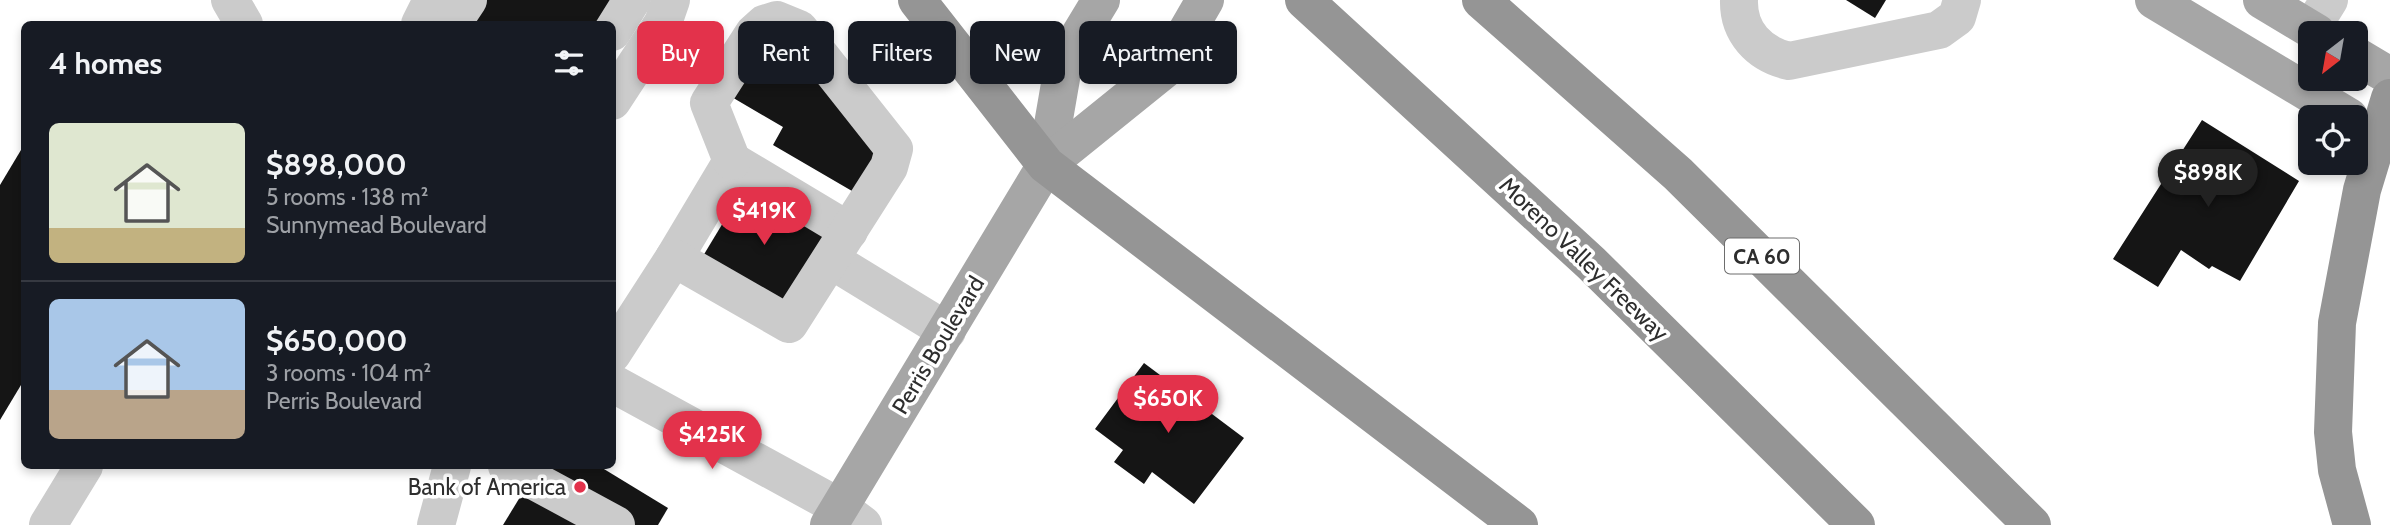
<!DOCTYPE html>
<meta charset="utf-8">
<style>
:root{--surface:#171b24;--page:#242831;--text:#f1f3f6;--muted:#9ea1a6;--line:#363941;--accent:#e3324b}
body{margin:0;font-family:Cabin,sans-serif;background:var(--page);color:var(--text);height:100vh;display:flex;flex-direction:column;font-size:26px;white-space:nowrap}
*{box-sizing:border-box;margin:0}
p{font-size:23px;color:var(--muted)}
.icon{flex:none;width:38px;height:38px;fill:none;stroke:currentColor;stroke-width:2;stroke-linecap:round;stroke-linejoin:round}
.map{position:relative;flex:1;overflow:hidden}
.drawer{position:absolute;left:21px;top:21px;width:595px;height:448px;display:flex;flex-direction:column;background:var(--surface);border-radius:10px;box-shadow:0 4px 10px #0003}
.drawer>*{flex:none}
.guide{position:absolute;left:637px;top:21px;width:665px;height:63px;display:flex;gap:14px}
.needle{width:46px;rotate:211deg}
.buttons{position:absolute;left:2298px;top:21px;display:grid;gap:14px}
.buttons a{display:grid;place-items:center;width:70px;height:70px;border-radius:10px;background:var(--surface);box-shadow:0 4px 10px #0003;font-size:35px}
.price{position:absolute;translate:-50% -60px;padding:0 16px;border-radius:24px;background:var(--accent);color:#fff;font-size:23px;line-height:46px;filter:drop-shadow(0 2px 4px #0008)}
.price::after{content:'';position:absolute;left:50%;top:42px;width:21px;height:16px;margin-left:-10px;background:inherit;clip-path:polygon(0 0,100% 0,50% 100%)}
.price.active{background:#222;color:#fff}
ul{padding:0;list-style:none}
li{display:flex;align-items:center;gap:21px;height:175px;padding:0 28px}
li+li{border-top:2px solid var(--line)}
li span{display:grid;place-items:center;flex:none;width:196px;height:140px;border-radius:10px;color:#555}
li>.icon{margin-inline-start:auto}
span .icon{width:84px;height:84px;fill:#fffc;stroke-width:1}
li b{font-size:30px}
h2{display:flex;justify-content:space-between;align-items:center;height:84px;padding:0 28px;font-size:30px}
.tag{padding:0 24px;border-radius:10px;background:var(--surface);box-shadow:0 4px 10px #0003;font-size:24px;line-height:63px}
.tag.active{background:var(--accent);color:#fff}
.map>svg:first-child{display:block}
.building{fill:#151515}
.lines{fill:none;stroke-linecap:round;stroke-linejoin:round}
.minor{stroke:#cbcbcb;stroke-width:38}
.major{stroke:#a6a6a6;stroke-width:38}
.highway{stroke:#959595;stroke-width:38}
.poi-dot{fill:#e3324b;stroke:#fff;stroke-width:2.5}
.labels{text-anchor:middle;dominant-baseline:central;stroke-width:7;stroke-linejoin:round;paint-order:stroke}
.shield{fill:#fff;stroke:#6d6d6d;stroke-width:2}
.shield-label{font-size:21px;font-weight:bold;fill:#2e2e2e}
.street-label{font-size:23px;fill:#2e2e2e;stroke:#fff}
.poi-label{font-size:23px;fill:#2e2e2e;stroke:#fff;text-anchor:end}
</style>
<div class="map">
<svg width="2390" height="525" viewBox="0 0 2390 525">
<rect width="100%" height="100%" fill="#fff"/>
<!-- building -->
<g class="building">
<path d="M475 0H619L605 24H461Z"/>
<path d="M1846 0H1886L1875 18Z"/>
<path d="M802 36 891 150 864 198 773 145 783 127 730 96 763 41Z"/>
<path d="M2202 120 2299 181 2240 281 2212 266 2209 269 2181 250 2158 287 2113 259Z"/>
<path d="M24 145V380L0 420V185Z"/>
<path d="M744 188 824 236 783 307 703 256Z"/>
<path d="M1144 363 1244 438 1194 504 1152 472 1144 484 1114 462 1123 450 1095 429Z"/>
<path d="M539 466H599L668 508 658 525H503Z"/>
</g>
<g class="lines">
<!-- minor -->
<g class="minor">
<path d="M230 0 244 24"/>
<path d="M1739 0C1738 32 1759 54 1789 61L1939 30 1957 17 1962 0"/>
<path d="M420 24 432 0"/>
<path d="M452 24 468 0"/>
<path d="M2311 29 2329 0"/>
<path d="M612 32 632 0"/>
<path d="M612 101 663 23 671 0"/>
<path d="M674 258 732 161 849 231"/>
<path d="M831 260 947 331"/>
<path d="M612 354 674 258 789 324 889 167 894 149 799 29 777 20 764 24 754 33 709 103 732 161"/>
<path d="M612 383 839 507 863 525"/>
<path d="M507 466 616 525"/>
<path d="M48 525 84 466"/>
<path d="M436 525 452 466"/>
</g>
<!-- major -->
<g class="major">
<path d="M2154 0 2349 117"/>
<path d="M2262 0 2317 33"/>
<path d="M2356 56 2390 76"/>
<path d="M1046 165 1064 61 1101 0"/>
<path d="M829 525 1046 165 1165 69 1205 0"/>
</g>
<!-- highway -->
<g class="highway">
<path d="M917 0 1046 165 1519 525"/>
<path d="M1304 0 1591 263 1856 525"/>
<path d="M1481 0 1678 174 2032 525"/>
<path d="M2352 525 2337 470 2333 432 2337 323 2362 190 2390 98"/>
</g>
</g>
<!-- markers -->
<circle class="poi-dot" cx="580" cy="487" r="7"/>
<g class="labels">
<!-- shield labels -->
<rect class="shield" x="1725" y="238.5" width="74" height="35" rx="5"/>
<g class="shield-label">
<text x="1762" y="256">CA 60</text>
</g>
<!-- street labels -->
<g class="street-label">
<text transform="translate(1584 259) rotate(44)">Moreno Valley Freeway</text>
<text transform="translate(938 345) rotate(-59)">Perris Boulevard</text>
</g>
<!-- poi labels -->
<g class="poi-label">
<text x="566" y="487">Bank of America</text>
</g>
</g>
</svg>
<div class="buttons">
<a><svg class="needle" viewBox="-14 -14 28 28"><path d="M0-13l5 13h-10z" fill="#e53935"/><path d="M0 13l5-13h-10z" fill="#9ea1a6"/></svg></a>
<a><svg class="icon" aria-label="locate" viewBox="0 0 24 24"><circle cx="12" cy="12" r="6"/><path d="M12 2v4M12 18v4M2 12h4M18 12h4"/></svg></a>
</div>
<b class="price active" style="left:2208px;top:209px">$898K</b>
<b class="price" style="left:764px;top:247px">$419K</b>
<b class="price" style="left:1168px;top:435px">$650K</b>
<b class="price" style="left:712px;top:471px">$425K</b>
<div class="guide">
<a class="tag active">Buy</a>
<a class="tag">Rent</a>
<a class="tag">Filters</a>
<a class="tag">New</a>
<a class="tag">Apartment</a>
</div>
<section class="drawer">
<h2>4 homes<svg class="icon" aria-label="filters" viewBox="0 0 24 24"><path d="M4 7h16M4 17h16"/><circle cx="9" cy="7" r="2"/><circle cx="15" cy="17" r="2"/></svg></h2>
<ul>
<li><span style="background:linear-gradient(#dfe7d0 75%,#c2b280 0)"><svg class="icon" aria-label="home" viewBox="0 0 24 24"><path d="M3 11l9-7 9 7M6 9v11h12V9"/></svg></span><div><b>$898,000</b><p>5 rooms · 138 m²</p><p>Sunnymead Boulevard</p></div></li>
<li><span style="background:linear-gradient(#a9c7e8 65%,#b9a48a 0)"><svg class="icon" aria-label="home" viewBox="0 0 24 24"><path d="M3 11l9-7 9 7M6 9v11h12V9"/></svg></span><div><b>$650,000</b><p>3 rooms · 104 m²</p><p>Perris Boulevard</p></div></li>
</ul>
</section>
</div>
